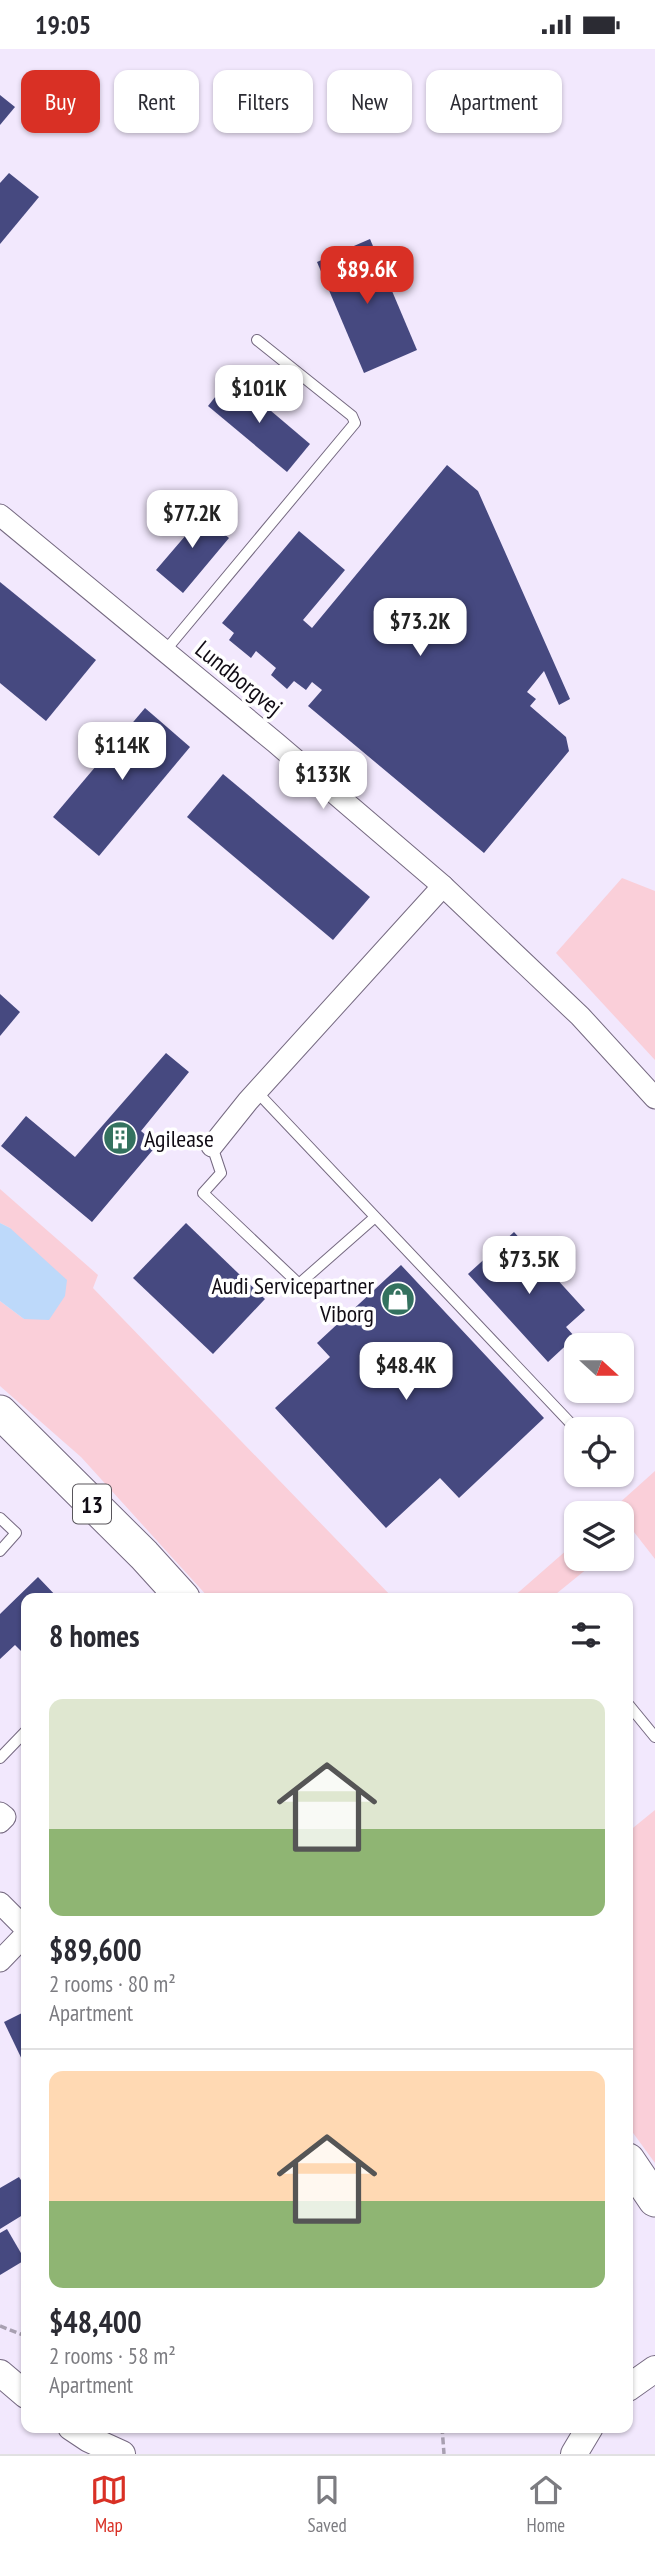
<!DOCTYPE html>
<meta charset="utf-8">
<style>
:root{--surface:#fff;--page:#f7f7f7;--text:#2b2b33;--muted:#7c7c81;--line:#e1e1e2;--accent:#d93025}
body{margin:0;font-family:"PT Sans Narrow",sans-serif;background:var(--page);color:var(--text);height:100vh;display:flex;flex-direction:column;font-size:26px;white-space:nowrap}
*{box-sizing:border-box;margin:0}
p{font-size:23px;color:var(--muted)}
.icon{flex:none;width:38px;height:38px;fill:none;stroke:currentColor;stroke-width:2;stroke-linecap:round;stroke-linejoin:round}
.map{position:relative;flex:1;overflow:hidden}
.details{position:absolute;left:21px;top:1544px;width:612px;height:840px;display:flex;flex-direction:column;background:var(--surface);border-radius:14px;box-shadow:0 2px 5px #0004}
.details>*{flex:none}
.top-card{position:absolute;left:21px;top:21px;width:614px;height:63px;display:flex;gap:14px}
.needle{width:46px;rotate:111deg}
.controls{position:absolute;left:564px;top:1284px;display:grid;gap:14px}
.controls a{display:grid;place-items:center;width:70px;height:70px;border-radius:14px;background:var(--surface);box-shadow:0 2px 5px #0004;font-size:35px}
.price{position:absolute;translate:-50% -60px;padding:0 16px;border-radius:14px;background:#fff;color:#222;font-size:23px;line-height:46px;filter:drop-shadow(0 2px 4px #0008)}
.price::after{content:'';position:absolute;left:50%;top:42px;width:21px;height:16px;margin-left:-10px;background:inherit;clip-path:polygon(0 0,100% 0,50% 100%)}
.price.on{background:var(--accent);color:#fff}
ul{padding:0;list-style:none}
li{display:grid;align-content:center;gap:14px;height:371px;padding:0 28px}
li+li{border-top:2px solid var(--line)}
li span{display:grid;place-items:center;height:217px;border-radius:14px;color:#555}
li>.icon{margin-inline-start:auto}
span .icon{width:126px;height:126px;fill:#fffc;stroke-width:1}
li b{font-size:30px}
h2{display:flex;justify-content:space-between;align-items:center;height:84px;padding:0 28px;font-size:30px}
.pill{padding:0 24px;border-radius:14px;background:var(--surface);box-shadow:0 2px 5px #0004;font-size:24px;line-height:63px}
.pill.on{background:var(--accent);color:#fff}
.status{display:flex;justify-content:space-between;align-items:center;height:49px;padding:0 35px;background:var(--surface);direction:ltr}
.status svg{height:19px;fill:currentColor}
.dock{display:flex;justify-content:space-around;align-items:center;height:98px;border-top:2px solid var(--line);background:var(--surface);font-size:19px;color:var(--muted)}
.dock a{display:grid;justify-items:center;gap:4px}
.dock .on{color:var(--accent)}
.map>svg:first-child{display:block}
.green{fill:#facfd9}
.water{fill:#bdd9fa}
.building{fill:#464980}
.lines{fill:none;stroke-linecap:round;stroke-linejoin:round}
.service-casing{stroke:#756980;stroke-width:12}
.minor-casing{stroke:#756980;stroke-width:23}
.tertiary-casing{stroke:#756980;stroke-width:28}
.primary-casing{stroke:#756980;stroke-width:35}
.path{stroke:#a8a0b1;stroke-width:3.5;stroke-dasharray:7 3.5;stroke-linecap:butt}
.service{stroke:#fff;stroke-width:10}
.minor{stroke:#fff;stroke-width:21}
.tertiary{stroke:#fff;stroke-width:26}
.primary{stroke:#fff;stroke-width:33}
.labels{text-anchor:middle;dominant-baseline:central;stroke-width:7;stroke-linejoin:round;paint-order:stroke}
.shield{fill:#fff;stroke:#58555b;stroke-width:2}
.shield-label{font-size:23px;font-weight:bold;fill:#110c15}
.street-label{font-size:24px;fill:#110c15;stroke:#fff}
.poi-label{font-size:24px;fill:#110c15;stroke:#fff;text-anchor:start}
</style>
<div class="status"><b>19:05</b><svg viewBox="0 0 49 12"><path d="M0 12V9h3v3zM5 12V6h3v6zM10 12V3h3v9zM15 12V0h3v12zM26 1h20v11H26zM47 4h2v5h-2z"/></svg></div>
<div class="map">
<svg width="655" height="2405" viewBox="0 0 655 2405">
<rect width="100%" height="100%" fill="#f2e8fd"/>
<!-- green -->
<g class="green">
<path d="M622 829 655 842V1011L556 904Z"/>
<path d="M0 1140 98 1226 93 1239 393 1549H209L81 1408 0 1337V1252L24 1270 10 1179 0 1174Z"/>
<path d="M655 1422V1510L634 1483 621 1493V1465H607Z"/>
<path d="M576 1493V1510H599L551 1549H512Z"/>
<path d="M655 1761V2114L628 2077V1783Z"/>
</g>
<!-- water -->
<path class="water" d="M0 1174 10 1179 67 1231 65 1247 49 1271 24 1270 0 1252Z"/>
<!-- building -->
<g class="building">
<path d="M0 46 15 58 0 76Z"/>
<path d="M9 124 39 148 0 195V134Z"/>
<path d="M370 190 417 301 364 324 317 213Z"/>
<path d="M231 328 310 395 287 423 208 357Z"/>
<path d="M447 416 478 442 570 650 559 656 544 622 527 643 536 650 530 657 566 688 569 702 484 804 308 657 322 641 312 633 306 641 294 632 287 640 271 626 276 619 256 602 251 609 229 591 234 584 222 574 299 482 345 521 303 571 312 579Z"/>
<path d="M191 457 229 489 183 544 156 521 186 486 175 477Z"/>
<path d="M0 533 96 611 46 672 0 634Z"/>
<path d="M145 659 190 698 99 807 53 768Z"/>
<path d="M223 725 370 848 333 891 187 768Z"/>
<path d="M0 945 20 963 0 987Z"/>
<path d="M166 1004 189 1023 141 1082 157 1096 92 1173 1 1097 26 1067 75 1108Z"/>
<path d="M186 1174 265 1250 213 1305 133 1229Z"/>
<path d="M514 1183 585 1261 566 1278 575 1288 548 1313 468 1225Z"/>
<path d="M401 1216 544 1369 459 1449 440 1429 386 1479 275 1359 330 1308 317 1294Z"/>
<path d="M38 1528 58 1549H26V1600L23 1604 15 1596 0 1610V1565Z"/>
<path d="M26 1962V2019L4 1973Z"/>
<path d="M19 2128 26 2139V2164L0 2180V2139Z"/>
<path d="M7 2180 25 2211 0 2226V2184Z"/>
</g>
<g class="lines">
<!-- service casing -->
<g class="service-casing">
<g id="service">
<path d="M165 602 355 374 352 367 257 291"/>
<path d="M257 1043 577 1381"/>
<path d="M212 1097 221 1124 203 1144 299 1235 374 1169"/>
<path d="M0 1469 16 1484 0 1502"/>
<path d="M628 1655 655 1688"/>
<path d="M0 1709 26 1682"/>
</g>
</g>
<!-- minor casing -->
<g class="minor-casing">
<g id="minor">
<path d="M0 466 276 694 443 837 580 967 655 1049"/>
<path d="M212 1097 248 1052 443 837"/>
<path d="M0 1764 5 1768 0 1773"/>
<path d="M0 1854 26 1880"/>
<path d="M0 1912 26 1885"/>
</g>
</g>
<!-- tertiary casing -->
<g class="tertiary-casing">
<g id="tertiary">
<path d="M0 2324 26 2346"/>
<path d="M628 2339 655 2320"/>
<path d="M71 2378 89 2390 122 2405"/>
<path d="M574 2405 590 2378"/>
</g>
</g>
<!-- primary casing -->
<g class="primary-casing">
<g id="primary">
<path d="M0 1363 144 1506 183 1549"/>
<path d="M628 2111 655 2151"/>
</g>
</g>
<!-- path -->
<g class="path">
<path d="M0 2277 26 2287"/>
<path d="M442 2378 444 2405"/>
</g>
<!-- service -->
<use href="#service" class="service"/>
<!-- minor -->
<use href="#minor" class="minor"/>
<!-- tertiary -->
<use href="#tertiary" class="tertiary"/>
<!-- primary -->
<use href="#primary" class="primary"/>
</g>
<!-- icons -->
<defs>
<g id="building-disc" transform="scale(1.75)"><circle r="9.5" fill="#34725f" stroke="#fff"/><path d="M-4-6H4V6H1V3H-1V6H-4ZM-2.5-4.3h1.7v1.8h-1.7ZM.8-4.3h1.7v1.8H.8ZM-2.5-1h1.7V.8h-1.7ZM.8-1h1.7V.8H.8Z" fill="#fff"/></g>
<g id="shop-disc" transform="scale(1.75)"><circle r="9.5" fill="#34725f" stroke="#fff"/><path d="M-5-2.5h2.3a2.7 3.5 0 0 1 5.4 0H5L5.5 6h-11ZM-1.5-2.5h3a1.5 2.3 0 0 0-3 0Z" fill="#fff"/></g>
</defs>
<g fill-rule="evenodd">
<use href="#building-disc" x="120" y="1089"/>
<use href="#shop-disc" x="398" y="1250"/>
</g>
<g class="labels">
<!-- shield labels -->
<rect class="shield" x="73" y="1435.5" width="38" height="39" rx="5"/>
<g class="shield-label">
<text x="92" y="1455">13</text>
</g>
<!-- street labels -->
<g class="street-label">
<text transform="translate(239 629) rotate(39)">Lundborgvej</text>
</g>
<!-- poi labels -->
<g class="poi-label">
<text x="144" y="1089">Agilease</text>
<text x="374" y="1236" text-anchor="end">Audi Servicepartner<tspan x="374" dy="28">Viborg</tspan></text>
</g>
</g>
</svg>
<div class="controls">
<a><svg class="needle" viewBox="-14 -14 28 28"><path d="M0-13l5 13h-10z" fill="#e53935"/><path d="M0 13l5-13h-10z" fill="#7c7c81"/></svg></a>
<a><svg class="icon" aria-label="locate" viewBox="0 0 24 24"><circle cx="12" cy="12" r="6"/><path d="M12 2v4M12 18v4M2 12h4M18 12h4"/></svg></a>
<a><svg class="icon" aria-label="layers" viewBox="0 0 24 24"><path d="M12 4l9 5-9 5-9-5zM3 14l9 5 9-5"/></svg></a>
</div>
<b class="price on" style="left:367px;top:257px">$89.6K</b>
<b class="price" style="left:259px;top:376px">$101K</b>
<b class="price" style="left:192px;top:501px">$77.2K</b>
<b class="price" style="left:420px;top:609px">$73.2K</b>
<b class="price" style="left:122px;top:733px">$114K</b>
<b class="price" style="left:323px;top:762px">$133K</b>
<b class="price" style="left:529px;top:1247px">$73.5K</b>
<b class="price" style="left:406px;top:1353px">$48.4K</b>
<div class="top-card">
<a class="pill on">Buy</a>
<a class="pill">Rent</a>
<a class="pill">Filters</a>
<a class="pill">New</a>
<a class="pill">Apartment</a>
</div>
<section class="details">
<h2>8 homes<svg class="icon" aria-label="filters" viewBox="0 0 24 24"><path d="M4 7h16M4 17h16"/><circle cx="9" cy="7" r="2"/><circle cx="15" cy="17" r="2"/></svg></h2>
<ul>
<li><span style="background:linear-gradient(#dfe7d0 60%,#8fb573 0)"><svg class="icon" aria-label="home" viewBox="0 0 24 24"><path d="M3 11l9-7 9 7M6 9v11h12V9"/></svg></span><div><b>$89,600</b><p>2 rooms · 80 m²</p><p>Apartment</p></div></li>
<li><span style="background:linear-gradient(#ffd9b3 60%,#8fb573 0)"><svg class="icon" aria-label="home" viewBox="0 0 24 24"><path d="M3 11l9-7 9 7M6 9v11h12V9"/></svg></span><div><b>$48,400</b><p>2 rooms · 58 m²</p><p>Apartment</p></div></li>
</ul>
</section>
</div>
<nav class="dock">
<a class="on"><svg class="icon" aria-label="map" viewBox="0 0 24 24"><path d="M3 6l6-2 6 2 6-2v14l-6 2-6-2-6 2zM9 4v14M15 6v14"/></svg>Map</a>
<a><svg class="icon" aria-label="saved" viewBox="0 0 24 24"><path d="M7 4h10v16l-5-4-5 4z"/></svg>Saved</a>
<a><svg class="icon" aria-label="home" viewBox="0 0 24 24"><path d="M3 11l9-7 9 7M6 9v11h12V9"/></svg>Home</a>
</nav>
